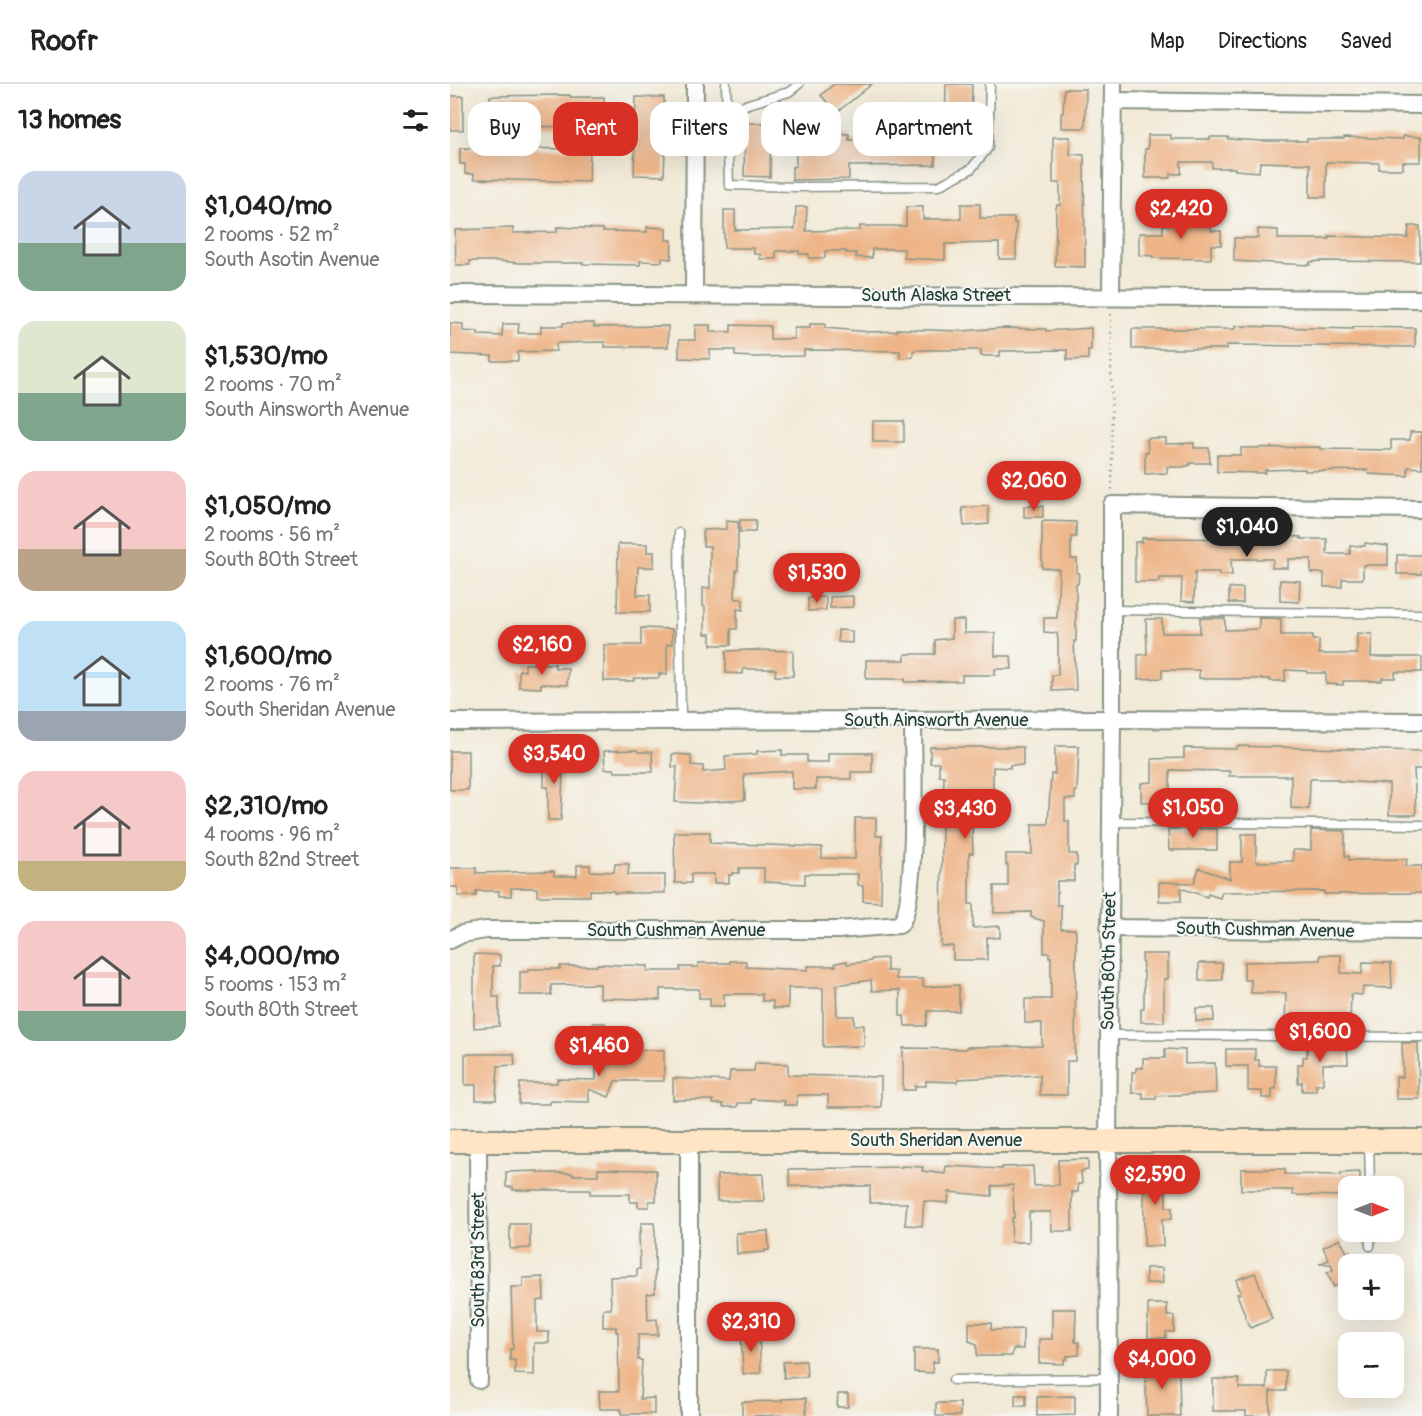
<!DOCTYPE html>
<meta charset="utf-8">
<style>
:root{--surface:#fff;--page:#f2f2f2;--text:#222;--muted:#767676;--line:#e0e0e0;--accent:#d93025}
body{margin:0;font-family:Pangolin,sans-serif;background:var(--page);color:var(--text);height:100vh;display:flex;flex-direction:column;font-size:22px;white-space:nowrap}
*{box-sizing:border-box;margin:0}
p{font-size:20px;color:var(--muted)}
.icon{flex:none;width:33px;height:33px;fill:none;stroke:currentColor;stroke-width:2;stroke-linecap:round;stroke-linejoin:round}
.map{position:relative;flex:1;overflow:hidden}
.drawer{display:flex;flex-direction:column;background:var(--surface);width:450px}
.drawer>*{flex:none}
.guide{position:absolute;left:18px;top:18px;width:570px;height:54px;display:flex;gap:12px}
.needle{width:39px;rotate:90deg}
.controls{position:absolute;left:888px;top:1092px;display:grid;gap:12px}
.controls a{display:grid;place-items:center;width:66px;height:66px;border-radius:12px;background:var(--surface);box-shadow:0 6px 24px #0002;font-size:30px}
.price{position:absolute;translate:-50% -51px;padding:0 14px;border-radius:21px;background:var(--accent);color:#fff;font-size:20px;line-height:39px;filter:drop-shadow(0 2px 3px #0008)}
.price::after{content:'';position:absolute;left:50%;top:36px;width:18px;height:14px;margin-left:-9px;background:inherit;clip-path:polygon(0 0,100% 0,50% 100%)}
.price.on{background:#222;color:#fff}
ul{padding:0;list-style:none}
li{display:flex;align-items:center;gap:18px;height:150px;padding:0 18px}
li span{display:grid;place-items:center;flex:none;width:168px;height:120px;border-radius:18px;color:#555}
li>.icon{margin-inline-start:auto}
span .icon{width:72px;height:72px;fill:#fffc;stroke-width:1}
li b{font-size:26px}
h2{display:flex;justify-content:space-between;align-items:center;height:72px;padding:0 18px;font-size:26px}
.pill{padding:0 21px;border-radius:18px;background:var(--surface);box-shadow:0 6px 24px #0002;font-size:21px;line-height:54px}
.pill.on{background:var(--accent);color:#fff}
header{display:flex;align-items:center;gap:36px;box-sizing:border-box;height:84px;padding:0 30px;background:var(--surface);border-bottom:2px solid var(--line)}
header strong{font-size:28px}
nav{display:flex;gap:33px;margin-inline-start:auto;font-size:21px}
main{display:flex;flex:1;min-height:0}
.map>svg:first-child{display:block}
.building{fill:#eeb588}
.lines{fill:none;stroke-linecap:round;stroke-linejoin:round}
.lane-casing{stroke:#889486;stroke-width:11}
.street-casing{stroke:#889486;stroke-width:20}
.secondary-casing{stroke:#889486;stroke-width:26}
.path{stroke:#889486;stroke-width:2;stroke-dasharray:1.5 4.5;stroke-linecap:butt}
.lane{stroke:#fff;stroke-width:8}
.street{stroke:#fff;stroke-width:16}
.secondary{stroke:#ffe4c6;stroke-width:22}
.labels{text-anchor:middle;dominant-baseline:central;stroke-width:4.5;stroke-linejoin:round;paint-order:stroke}
.street-label{font-size:18px;fill:#1f3d34;stroke:#f6f6f2}
</style>
<header>
<strong>Roofr</strong>
<nav><a>Map</a><a>Directions</a><a>Saved</a></nav>
</header>
<main>
<section class="drawer">
<h2>13 homes<svg class="icon" aria-label="filters" viewBox="0 0 24 24"><path d="M4 7h16M4 17h16"/><circle cx="9" cy="7" r="2"/><circle cx="15" cy="17" r="2"/></svg></h2>
<ul>
<li><span style="background:linear-gradient(#c9d6e8 60%,#7fa58c 0)"><svg class="icon" aria-label="home" viewBox="0 0 24 24"><path d="M3 11l9-7 9 7M6 9v11h12V9"/></svg></span><div><b>$1,040/mo</b><p>2 rooms · 52 m²</p><p>South Asotin Avenue</p></div></li>
<li><span style="background:linear-gradient(#dfe7d0 60%,#7fa58c 0)"><svg class="icon" aria-label="home" viewBox="0 0 24 24"><path d="M3 11l9-7 9 7M6 9v11h12V9"/></svg></span><div><b>$1,530/mo</b><p>2 rooms · 70 m²</p><p>South Ainsworth Avenue</p></div></li>
<li><span style="background:linear-gradient(#f6c9c9 65%,#b9a48a 0)"><svg class="icon" aria-label="home" viewBox="0 0 24 24"><path d="M3 11l9-7 9 7M6 9v11h12V9"/></svg></span><div><b>$1,050/mo</b><p>2 rooms · 56 m²</p><p>South 80th Street</p></div></li>
<li><span style="background:linear-gradient(#bfe0f5 75%,#9aa5b1 0)"><svg class="icon" aria-label="home" viewBox="0 0 24 24"><path d="M3 11l9-7 9 7M6 9v11h12V9"/></svg></span><div><b>$1,600/mo</b><p>2 rooms · 76 m²</p><p>South Sheridan Avenue</p></div></li>
<li><span style="background:linear-gradient(#f6c9c9 75%,#c2b280 0)"><svg class="icon" aria-label="home" viewBox="0 0 24 24"><path d="M3 11l9-7 9 7M6 9v11h12V9"/></svg></span><div><b>$2,310/mo</b><p>4 rooms · 96 m²</p><p>South 82nd Street</p></div></li>
<li><span style="background:linear-gradient(#f6c9c9 75%,#7fa58c 0)"><svg class="icon" aria-label="home" viewBox="0 0 24 24"><path d="M3 11l9-7 9 7M6 9v11h12V9"/></svg></span><div><b>$4,000/mo</b><p>5 rooms · 153 m²</p><p>South 80th Street</p></div></li>
</ul>
</section>
<div class="map">
<svg width="972" height="1332" viewBox="0 0 972 1332">
<rect width="100%" height="100%" fill="#f6f6f2"/>
<filter id="ink" filterUnits="userSpaceOnUse"><feTurbulence type="fractalNoise" baseFrequency=".0167" numOctaves="2"/><feDisplacementMap in="SourceGraphic" scale="12" xChannelSelector="R" yChannelSelector="G"/><feConvolveMatrix kernelMatrix="1 2 1 2 8 2 1 2 1" color-interpolation-filters="sRGB"/></filter>
<filter id="wash" filterUnits="userSpaceOnUse"><feTurbulence type="fractalNoise" baseFrequency=".008" numOctaves="4" result="noise"/><feDisplacementMap in="SourceGraphic" scale="24" xChannelSelector="R" yChannelSelector="G"/><feGaussianBlur stdDeviation="1.35" result="paint"/><feColorMatrix in="noise" values="0 0 0 0 0 0 0 0 0 0 0 0 0 0 0 0 0 1.4 0 .05"/><feComposite in="paint" operator="in"/></filter>
<g filter="url(#wash)">
<rect width="100%" height="100%" fill="#f2ead7"/>
<g id="blocks">
<!-- building -->
<g class="building">
<path d="M384 0H422L386 29 371 11Z"/>
<path d="M496 0H522L521 52H495Z"/>
<path d="M614 5H636L635 44H611V29H613Z"/>
<path d="M120 11V13H154V45H137V43L40 42V12Z"/>
<rect x="0" y="12" width="13" height="34"/>
<path d="M186 13H214V41H216L214 92 184 91Z"/>
<path d="M295 39H321L320 93 294 92Z"/>
<path d="M346 49 399 50V56L485 55V81L399 82V95L342 96V83L346 82Z"/>
<path d="M698 51H721V55H760V53H778V55L813 57H857V55H894V53L953 55V52L971 53V78H953V85H929V79L876 78V113H860V80L810 78 809 88 785 86V84H762V78H731V90H720V94H695V65H698Z"/>
<path d="M603 53H620V70L634 71 635 183 605 182 606 124 607 121H610V99H603Z"/>
<path d="M10 64 140 65 139 98 24 95V90H15V80H10Z"/>
<path d="M511 120H530V134H564V139H566V175H549V159L495 160V176L454 174V165H422V174L406 173V169H396V167H375V174H359V170H349V167H326V175H310V170H304V164H274V126H285V146L345 145 346 123H357L356 147 410 146V142H456V123H473V135H511Z"/>
<path d="M736 133 761 134V147H771V161H761V175L703 174V172L689 171V149H713V141H729L728 135Z"/>
<path d="M959 142H970V178L873 177 860 178V181L784 177V154H808V145L828 146V155H879V152L958 154Z"/>
<path d="M107 143 153 145V147L197 148V143L216 144V156H222L221 175 212 174V178L190 177V181L133 180V179H70L47 177H20V181H6L5 146 63 144V149L107 148Z"/>
<path d="M0 239 13 240V247L28 248V251L52 252 53 240H69L68 249H91V242H113V239H144V243L218 242V263H155V258L106 259V267L68 268V277H42V272L0 270Z"/>
<path d="M360 240H375V244L420 248 447 247V245L512 247 553 244 596 245V247L641 244V266H638V275L617 276V266L550 267V272H531V266H465L463 267V273L450 274V267L354 266V272L304 273 285 272V266H260V275L229 274V256H245V241H260V248H281V241L320 242V255H344V244H360Z"/>
<path d="M785 242 903 245V243L965 244V263L777 261V265H682V245H785Z"/>
<rect x="423" y="337" width="31" height="21"/>
<path d="M960 348H972V384L958 383V392L918 390V386L855 387V385L815 386V389L767 388V371H791V364L870 363V365L941 366V356H960Z"/>
<path d="M697 354H716V360L744 359V364H759L760 379H740V381L733 383H717V389L695 390V368H698Z"/>
<path d="M538 422 539 440 514 442 512 424Z"/>
<rect x="574" y="422" width="19" height="11"/>
<path d="M290 436H306L305 448H290Z"/>
<path d="M276 437 288 438V486H286L285 515H293V526L287 525V545H281V561H261V550H255V523L253 522V504H260V462H253V446L276 445Z"/>
<path d="M592 437 626 438V453H621V475H627V489H629L628 500H626V557H624L626 606 602 607V591H608V557L607 549 594 548V534H607L609 485 592 484Z"/>
<path d="M833 452 851 453V455H877V470H900V462H915V459L938 462V481H913V495H892V503H874V489H861V475H838V484H822L823 475H781L782 491H769V488H745L744 518 731 517 732 494H709V498H685V458H692V454L833 455Z"/>
<path d="M168 460H197V468H204V483H188L187 511H200V528H167Z"/>
<rect x="947" y="471" width="25" height="19"/>
<path d="M830 496 850 497 849 518 830 517Z"/>
<rect x="779" y="504" width="14" height="15"/>
<path d="M403 512V523L380 524V513Z"/>
<path d="M376 513V526L358 527V514Z"/>
<path d="M750 534H775V546L809 545V534L831 535V551H863V556H869V570H907V549L922 550 921 573H972V588H945V594H932V597H893V601L876 600V589H857V587L835 586V597H820V595H755L749 594V586H712V594L688 595V571L697 570 696 535H712V549H750Z"/>
<path d="M502 536H514V549H545V572H561L562 585H545V591H512V597L455 598V595H416V576H455V570H485V556L502 554Z"/>
<path d="M191 544 222 545V560H217V590H209V594H184V597H154V561H191Z"/>
<path d="M388 546 402 547V559L388 558Z"/>
<path d="M302 566 343 567V592H325L326 585H293V590L276 589V567Z"/>
<path d="M75 580H105V584H118L117 601 91 600V604L69 603V586L75 587Z"/>
<path d="M605 662H629L627 707H625V715H615V737H619V770H627V781H624V797H607V821H611V845H625L626 850 625 977H617V1011H590V991L508 995V998L476 997V1002H465V1006H453V964L516 965V963L592 962V939H575V915H601V873H599V869H594V837L581 833V828L544 829V802H558V781H556V770H582V740H598L601 690H605Z"/>
<path d="M787 662 972 667V685H964L966 731H939V700L888 697V695H861L860 697 859 725 841 724V692H779L780 687 720 686V717L691 718V699L702 698V675L734 674V664L787 665Z"/>
<path d="M480 663H573V681H560V684L543 683V713H521L523 769H519V820H523V844L550 842V854L537 853V876H503V862H491L492 749 494 692H489V679H480Z"/>
<path d="M187 666 188 668H202L203 688H165L164 685H155L154 667Z"/>
<path d="M332 666V671H357V678H378V669H422V688H401V695H366V705H342V687L294 690 295 716 247 719 225 718 227 683H222V670L241 671V681L253 682V688L276 686 275 672 307 670V667Z"/>
<rect x="0" y="667" width="18" height="39"/>
<path d="M97 668H110V689H113L111 736H98V703H94V680H97Z"/>
<path d="M405 734H426V752H432L431 818 413 817V802L408 801V790H355V800L314 798V784H289V789H282V791H279V799H264V790H241V799H225L224 748H260V759L372 763V774L405 775Z"/>
<path d="M718 745H767V766H719Z"/>
<path d="M861 746 895 747V772H899V776L957 775 956 782H972V809L874 810V807L772 808 770 814 758 810 757 813 731 804V817H709V798L744 799 749 784 780 795V778H792V750H806V778L843 777V766H861Z"/>
<path d="M165 780H179L178 791H215V809H164V807L140 806V812H87V804H61V812H49V807H26V812H8V803H0V784H26V789L104 787V792H127V781H140V787L164 788Z"/>
<path d="M24 870 50 871V882H43V913H49V942L24 944Z"/>
<path d="M692 870H718V895H714V938H691V925H694V888H693Z"/>
<path d="M870 871H891V889L912 890 913 878 941 879 942 904 913 903 912 911 901 910 900 941H897V946H876L877 937H854V940H835L836 909H801V896H794V878L870 876Z"/>
<path d="M437 874V887H446V895H473V903L509 901V927H478L476 942H455L454 932H450V906L422 907 421 896 386 901 387 932H404V941H414V962L373 963V904H338V924H323V917H312V910H274V922H260V914H249V905H210V916L185 915 150 914V900L101 901V911H70V888H78V885H110V882H147V880L198 882V887H230V883H248V879H280V877H296V883L358 886V882H386L385 879 397 877V880L421 877V875Z"/>
<path d="M749 879H772V896L749 897Z"/>
<rect x="746" y="924" width="18" height="13"/>
<path d="M143 939H155L154 952H143Z"/>
<path d="M857 959H897L898 980H873V1000H866V1007H852V998L848 999V980H853V973H857Z"/>
<path d="M952 959H968L969 1015H946V993H953Z"/>
<path d="M146 965 214 966V997H165L159 1013 139 1005V1018L100 1017V1020H69L70 999H107V995L146 996Z"/>
<path d="M715 965 735 966V980L765 979 766 1009 706 1012V1015H693V1009H682V988H686V984H693V974H715Z"/>
<path d="M776 965H805V976H809V982H826V1005H822V1014H812V1007H798V982H776Z"/>
<path d="M15 970H64L65 981 48 982 46 1016H26V1001H15Z"/>
<path d="M305 979 338 980V991L431 993V1023H378V1011H347V1021H334L335 1017 301 1015V1019H288L287 1023H273V1020H263V1016H223V994L279 997 280 987H304Z"/>
<path d="M638 1075V1086L631 1087 632 1100H628V1108H622V1147H602L601 1128H579V1158H561L562 1134H564L563 1101 542 1102V1112L499 1108 498 1119 474 1117 472 1142 455 1141 457 1119H420V1102H340L339 1085 452 1083V1082L473 1083 472 1087 495 1090 496 1082 552 1085V1083L583 1082 584 1102 609 1101 608 1076Z"/>
<path d="M148 1085 206 1086V1117H199V1123H188V1118H180V1110H140V1106H63V1103H56V1088L88 1087V1089H122V1091H148Z"/>
<path d="M694 1085H716V1123H722V1135H712L713 1162H694Z"/>
<path d="M791 1085H835V1090L891 1091V1089L910 1088V1102H898V1112L843 1111V1106H791Z"/>
<path d="M313 1090 314 1117H267V1091Z"/>
<path d="M191 1139H204L205 1148V1209L197 1210 198 1236 207 1235 208 1251H188V1276H192L190 1315 204 1314V1330H171V1325H150L149 1307H169L168 1248H166V1243H153V1225H161L160 1193 187 1192V1185H190L189 1148H191Z"/>
<path d="M60 1140H80V1164L60 1165Z"/>
<path d="M318 1147 319 1166H315V1168L287 1170 286 1149Z"/>
<path d="M890 1155 897 1169 900 1167 907 1180H898V1196L884 1203 877 1189 883 1186 881 1180H869L879 1176 873 1163Z"/>
<path d="M696 1184H712L713 1199H696Z"/>
<path d="M805 1189 822 1235 800 1244 787 1210 791 1209 786 1196Z"/>
<path d="M93 1193 94 1216 87 1217V1248H99V1259H84V1291L65 1290V1276H60V1265H63L61 1203H73V1194Z"/>
<path d="M698 1220H717V1232H724V1248H716V1254H698Z"/>
<path d="M602 1225H626L625 1258H629V1271L617 1272V1275H614V1280L589 1279V1255H602Z"/>
<path d="M519 1239H541V1246L573 1245V1265H563L562 1272H527V1260L519 1257Z"/>
<path d="M309 1248 311 1289 293 1290 291 1249Z"/>
<path d="M464 1265H488V1278H483V1289L464 1288Z"/>
<path d="M356 1277 357 1293 334 1294 333 1278Z"/>
<path d="M720 1277V1287L729 1286 730 1332H697L695 1278Z"/>
<path d="M817 1287H836V1307H820V1332H796V1327H763V1295H789V1304H817Z"/>
<path d="M388 1310H398V1323H387Z"/>
<rect x="565" y="1311" width="11" height="11"/>
<path d="M625 1312V1331L587 1332V1313Z"/>
<path d="M356 1314V1331L292 1332V1318L332 1317V1315Z"/>
<rect x="486" y="1319" width="24" height="13"/>
</g>
</g>
</g>
<g filter="url(#ink)">
<use href="#blocks" fill-opacity="0" stroke="#889486" stroke-width="1.5"/>
<g class="lines">
<!-- lane casing -->
<g class="lane-casing">
<g id="lane">
<path d="M276 0 279 101 346 103 488 102 521 85 538 64 540 0"/>
<path d="M245 30H277L298 20 339 8 349 0"/>
<path d="M229 449 231 637"/>
<path d="M662 526 972 530"/>
<path d="M661 738 972 741"/>
<path d="M658 951 972 953"/>
<path d="M919 1058 920 1102"/>
<path d="M920 1162V1148"/>
<path d="M503 1296 659 1294"/>
</g>
</g>
<!-- street casing -->
<g class="street-casing">
<g id="street">
<path d="M663 17 972 21"/>
<path d="M0 210 972 215"/>
<path d="M244 210 245 0"/>
<path d="M661 212 663 0"/>
<path d="M0 638 662 635 972 637"/>
<path d="M659 844 972 847"/>
<path d="M0 856 12 850 36 846H388L449 841C468 826 463 667 463 636"/>
<path d="M239 1056V1332"/>
<path d="M28 1057 29 1296"/>
<path d="M659 1332 658 1057 662 635V421L972 425"/>
</g>
</g>
<!-- secondary casing -->
<g class="secondary-casing">
<path id="secondary" d="M0 1057H972"/>
</g>
<!-- path -->
<path class="path" d="M661 230 662 407"/>
<!-- lane -->
<use href="#lane" class="lane"/>
<!-- street -->
<use href="#street" class="street"/>
<!-- secondary -->
<use href="#secondary" class="secondary"/>
</g>
</g>
<g class="labels">
<!-- street labels -->
<g class="street-label">
<text x="486" y="211">South Alaska Street</text>
<text x="486" y="636">South Ainsworth Avenue</text>
<text x="226" y="846">South Cushman Avenue</text>
<text transform="translate(815 846) rotate(1)">South Cushman Avenue</text>
<text transform="translate(659 877) rotate(-89)">South 80th Street</text>
<text x="486" y="1056">South Sheridan Avenue</text>
<text transform="translate(28 1176) rotate(-90)">South 83rd Street</text>
</g>
</g>
</svg>
<div class="controls">
<a><svg class="needle" viewBox="-14 -14 28 28"><path d="M0-13l5 13h-10z" fill="#e53935"/><path d="M0 13l5-13h-10z" fill="#767676"/></svg></a>
<a>+</a>
<a>−</a>
</div>
<b class="price" style="left:731px;top:156px">$2,420</b>
<b class="price" style="left:584px;top:428px">$2,060</b>
<b class="price on" style="left:797px;top:474px">$1,040</b>
<b class="price" style="left:367px;top:520px">$1,530</b>
<b class="price" style="left:92px;top:592px">$2,160</b>
<b class="price" style="left:104px;top:701px">$3,540</b>
<b class="price" style="left:743px;top:755px">$1,050</b>
<b class="price" style="left:515px;top:756px">$3,430</b>
<b class="price" style="left:870px;top:979px">$1,600</b>
<b class="price" style="left:149px;top:993px">$1,460</b>
<b class="price" style="left:705px;top:1122px">$2,590</b>
<b class="price" style="left:301px;top:1269px">$2,310</b>
<b class="price" style="left:712px;top:1306px">$4,000</b>
<div class="guide">
<a class="pill">Buy</a>
<a class="pill on">Rent</a>
<a class="pill">Filters</a>
<a class="pill">New</a>
<a class="pill">Apartment</a>
</div>
</div>
</main>
